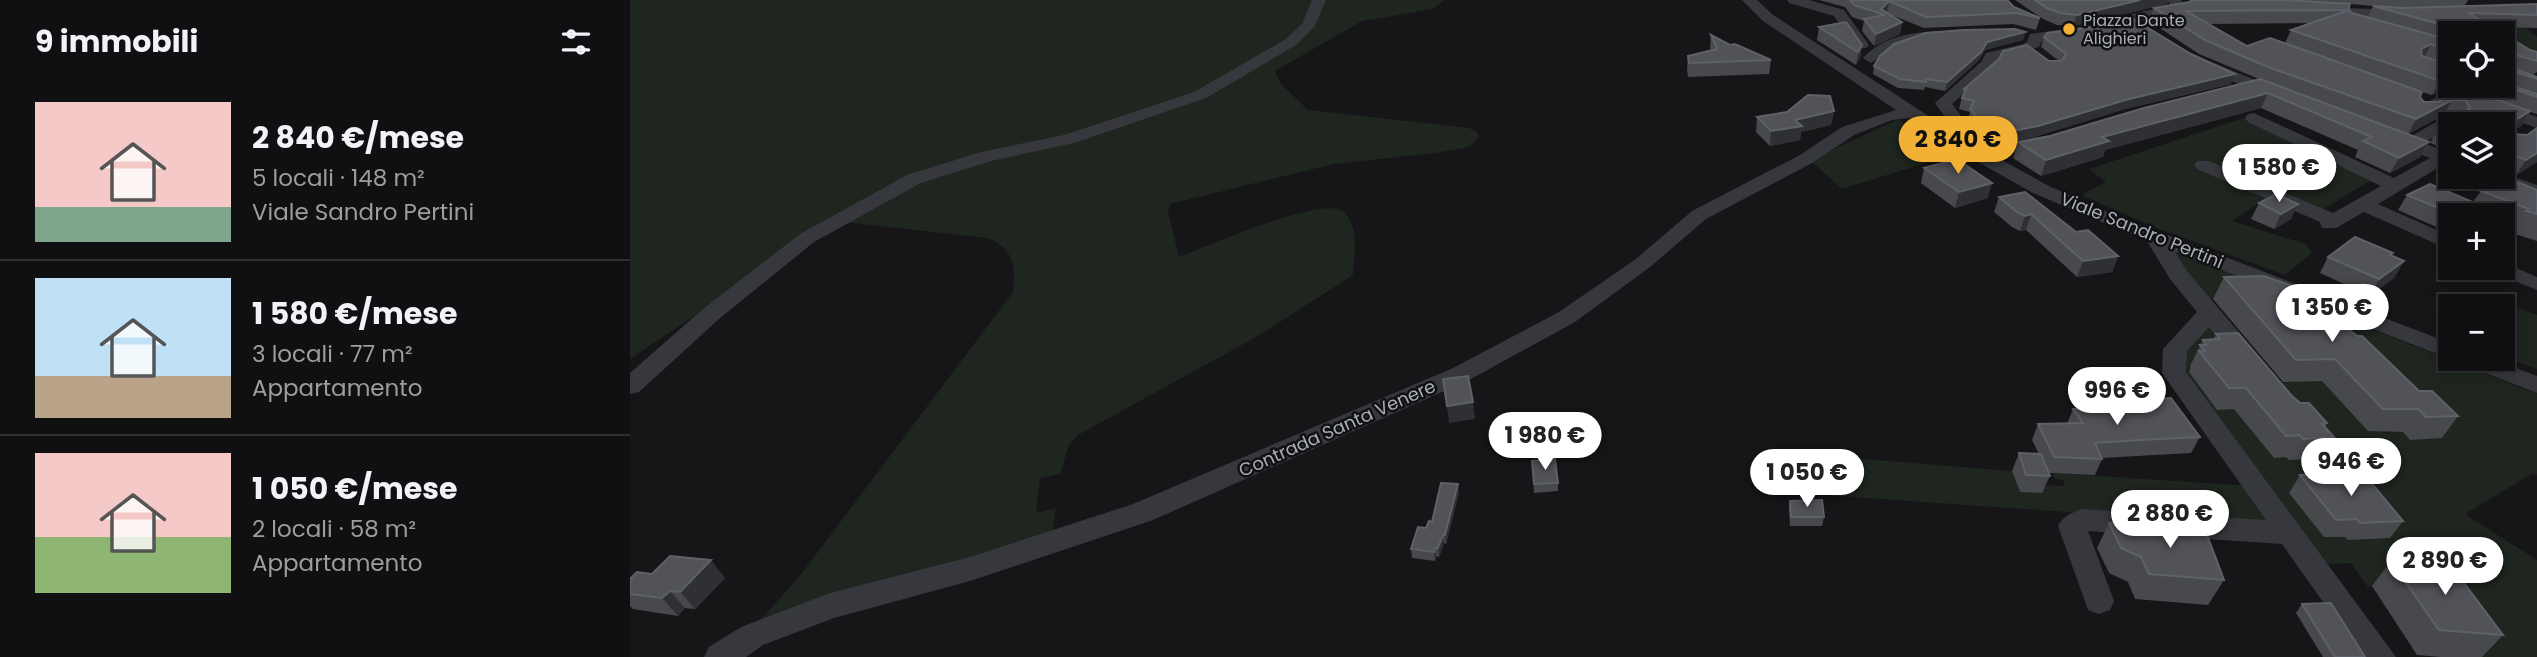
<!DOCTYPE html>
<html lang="it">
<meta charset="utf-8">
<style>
:root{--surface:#101012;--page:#1e1e20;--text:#f1f3f6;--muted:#9c9d9f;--line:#303032;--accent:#f2b134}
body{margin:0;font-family:Poppins,sans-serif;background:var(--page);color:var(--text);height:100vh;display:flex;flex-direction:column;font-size:26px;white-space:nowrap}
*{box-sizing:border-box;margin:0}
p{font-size:23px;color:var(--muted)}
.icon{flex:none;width:38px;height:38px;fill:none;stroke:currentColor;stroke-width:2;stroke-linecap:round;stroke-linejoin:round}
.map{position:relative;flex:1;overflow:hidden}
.panel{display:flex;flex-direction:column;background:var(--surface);width:630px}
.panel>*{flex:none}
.fabs{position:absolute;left:1808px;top:21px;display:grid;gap:14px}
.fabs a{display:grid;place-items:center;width:77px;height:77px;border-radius:0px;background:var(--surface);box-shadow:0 4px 18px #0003,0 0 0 2px var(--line);font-size:35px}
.price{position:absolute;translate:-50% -60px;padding:0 16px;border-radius:24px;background:#fff;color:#222;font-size:23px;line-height:46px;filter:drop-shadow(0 2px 4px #0008)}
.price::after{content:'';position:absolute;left:50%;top:42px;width:21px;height:16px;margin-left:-10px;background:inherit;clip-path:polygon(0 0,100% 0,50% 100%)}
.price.on{background:var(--accent);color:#111}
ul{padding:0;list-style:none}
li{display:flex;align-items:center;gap:21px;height:175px;padding:0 35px}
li+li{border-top:2px solid var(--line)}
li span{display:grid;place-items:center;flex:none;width:196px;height:140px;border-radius:0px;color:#555}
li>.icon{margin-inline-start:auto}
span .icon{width:84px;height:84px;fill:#fffc;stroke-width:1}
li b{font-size:30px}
h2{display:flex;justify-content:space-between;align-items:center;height:84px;padding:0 35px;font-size:30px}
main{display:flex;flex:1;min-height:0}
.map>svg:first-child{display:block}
.green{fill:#1e261f;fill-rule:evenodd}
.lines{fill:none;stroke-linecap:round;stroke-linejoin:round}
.minor{fill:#37383d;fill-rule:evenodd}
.wall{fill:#47494d;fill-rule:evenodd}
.shaded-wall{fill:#2f3033}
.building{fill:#525359;stroke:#5f6168;stroke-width:2}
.poi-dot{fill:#f2b134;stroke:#111113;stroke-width:2.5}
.labels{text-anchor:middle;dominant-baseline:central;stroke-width:5;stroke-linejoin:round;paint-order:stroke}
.far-poi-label{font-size:16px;fill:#a8adb8;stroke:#111113;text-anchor:start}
.street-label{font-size:18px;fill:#a8adb8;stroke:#111113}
</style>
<main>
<section class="panel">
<h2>9 immobili<svg class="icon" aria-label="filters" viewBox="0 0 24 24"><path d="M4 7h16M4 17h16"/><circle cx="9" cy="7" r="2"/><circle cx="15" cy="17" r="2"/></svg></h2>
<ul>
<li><span style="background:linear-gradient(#f6c9c9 75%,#7fa58c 0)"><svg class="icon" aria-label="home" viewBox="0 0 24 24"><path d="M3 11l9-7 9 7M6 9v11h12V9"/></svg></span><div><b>2 840 €/mese</b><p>5 locali · 148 m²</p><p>Viale Sandro Pertini</p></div></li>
<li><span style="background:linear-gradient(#bfe0f5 70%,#b9a48a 0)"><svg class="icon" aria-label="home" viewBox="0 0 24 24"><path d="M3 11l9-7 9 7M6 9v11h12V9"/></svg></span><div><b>1 580 €/mese</b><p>3 locali · 77 m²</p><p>Appartamento</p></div></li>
<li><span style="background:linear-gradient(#f6c9c9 60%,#8fb573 0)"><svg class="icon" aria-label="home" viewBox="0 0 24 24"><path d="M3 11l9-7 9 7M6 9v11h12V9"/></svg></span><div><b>1 050 €/mese</b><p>2 locali · 58 m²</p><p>Appartamento</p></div></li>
</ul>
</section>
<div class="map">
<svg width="1907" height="657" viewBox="0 0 1907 657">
<rect width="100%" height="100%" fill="#161618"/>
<!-- green -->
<g class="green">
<path d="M0 0H815L803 9 732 21 645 71 650 83 678 110 839 128 847 132 849 137 840 147 806 153 704 164 540 204 538 212 549 257C575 247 696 194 714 212 730 229 724 254 723 275L628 336 448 435 439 445 430 474 410 478 406 513 426 508 422 537 110 634 134 616 169 577 383 292C386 266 383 247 357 238L206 221 0 359Z"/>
<path d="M1893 26 1907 37V70L1873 61 1872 33H1842L1852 27Z"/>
<path d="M1614 118 1740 181 1691 210 1566 167 1635 199 1602 221 1676 244 1682 253 1655 275 1529 229 1455 197 1453 194 1476 182 1459 169Z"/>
<path d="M1269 119 1322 155 1212 189 1180 160Z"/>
<path d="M1539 250 1907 394V475L1903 473 1835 514 1907 560V657H1848L1811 605 1764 583 1738 587 1721 563 1694 564 1557 379 1556 350 1584 314ZM1623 297 1667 382 1647 383 1578 299ZM1787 413 1811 438 1780 440 1773 432 1754 433 1752 430ZM1721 490 1718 540 1715 537H1694Z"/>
<path d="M1877 304 1907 315V369L1873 356V307Z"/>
<path d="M1146 452 1382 471 1390 492 1412 493 1409 485 1435 486 1433 480 1425 479 1423 474H1438L1621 486 1650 527 1152 492Z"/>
</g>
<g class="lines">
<!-- minor -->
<g class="minor">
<path d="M682 0H696L685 26 666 45 576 98 444 143 361 161 291 183 184 242 89 319 9 392 0 394V373L73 309 170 234 277 175 351 152 434 135 564 92 656 39 672 24Z"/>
<path d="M1112 0H1127L1143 15 1328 135 1305 103 1351 62 1356 53 1393 44 1397 42 1400 34 1472 24 1509 12 1541 6 1537 0H1551L1557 9 1555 12 1517 19 1474 32 1412 41 1409 47 1368 59 1364 67 1322 104 1347 137 1350 142 1348 147 1417 185 1470 209 1820 343V359L1545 252 1557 271 1629 356 1625 361C1604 367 1591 341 1579 327L1557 351 1556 372 1766 657H1732L1652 544 1458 531 1484 601 1480 610 1469 614 1458 610 1428 526C1433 516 1441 513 1452 509L1636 520 1532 373 1533 349 1567 312 1540 279 1517 241 1403 193 1332 153 1279 118 1262 120 1224 135 1182 163 1076 219 1020 267 945 322 839 380 523 520 340 581 204 618 133 645 116 657H74L79 647 111 627 200 593 340 557 503 504 823 368 929 312 1006 259 1062 211 1170 155 1212 127 1266 110 1133 21Z"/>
<path d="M1157 0H1179L1214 10 1239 45 1236 48H1226L1204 16 1159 3Z"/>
<path d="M1690 7 1771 10 1778 14 1771 18 1685 14 1683 11Z"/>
<path d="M1319 31 1324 32 1326 35 1324 38 1287 40 1269 46 1241 63 1233 58C1255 34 1289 31 1319 31Z"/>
<path d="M1576 60 1650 90 1652 93 1644 98 1638 96 1570 68 1568 65Z"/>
<path d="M1823 88 1907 117V128L1824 99 1792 115 1784 110Z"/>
<path d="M1624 113 1764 178 1800 158 1762 144 1759 140 1762 136 1778 138 1815 117H1827L1830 121 1827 124H1820V129L1793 143 1820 153V164L1816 163 1748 204 1820 236V250L1734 212 1706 228H1692L1690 222 1567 169 1564 165 1567 161H1579L1703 213 1751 186 1618 122 1615 118 1618 114Z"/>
<path d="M1872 173 1907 185V198L1860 181 1858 177H1872Z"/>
<path d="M1872 262 1907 277V290L1863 272 1860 268H1872Z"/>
<path d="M1828 359H1862L1907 376V393L1832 364Z"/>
</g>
</g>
<!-- wall -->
<g class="wall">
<path d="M1189 0H1377L1384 7 1410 18 1406 30 1383 24 1294 28 1259 14 1272 22 1270 34 1244 46 1232 31 1234 21 1222 17 1215 7Z"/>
<path d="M1385 0H1538L1537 4 1443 26 1427 25 1413 19Z"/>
<path d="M1657 0H1838L1835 5 1907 15V28L1862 27 1872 33H1820V86H1872V33L1900 50 1907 52V72L1903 75 1907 77V114L1900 112 1891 126 1882 131 1883 134 1907 162 1886 175 1872 170V124H1820V150L1800 143 1809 128 1828 116 1827 114 1814 115 1778 134 1799 142 1790 157 1760 173 1725 157 1728 150 1631 108 1475 150 1473 157 1411 176 1383 158 1388 142 1420 136 1629 79 1569 54 1519 21 1524 8 1560 2ZM1720 4 1743 6 1737 18 1722 13 1718 10ZM1681 23 1661 30 1655 43 1617 46 1579 24ZM1816 88H1832L1808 102H1794L1790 97 1792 92 1802 95Z"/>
<path d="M1189 27 1232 45 1230 58 1226 65 1187 40Z"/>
<path d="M1395 32 1393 40 1355 50 1349 60 1315 91 1295 87 1294 90 1268 88 1243 74 1244 66Z"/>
<path d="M1081 35 1100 45 1141 60 1139 74 1058 77 1057 70 1058 56 1081 50 1080 48Z"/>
<path d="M1414 37 1601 84 1495 109 1404 137 1366 145 1346 131 1338 120 1340 112 1329 109 1334 89 1429 61 1411 47Z"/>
<path d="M1204 111 1201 125 1171 132 1170 140 1140 146 1126 132 1127 117Z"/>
<path d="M1294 168 1358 198 1325 208 1291 183Z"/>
<path d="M1907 190V241L1882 233 1883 231 1872 226V215H1820V233L1768 210 1777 195 1843 202 1851 191Z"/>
<path d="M1369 197 1446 232 1488 256 1482 272 1447 277 1396 230 1390 231 1382 227 1364 212Z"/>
<path d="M1629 203 1668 204 1661 219 1644 229 1621 219Z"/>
<path d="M1763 253 1761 256 1765 277 1740 296 1690 273 1698 257Z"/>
<path d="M1594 277 1789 391 1828 416 1812 438 1780 440 1773 432 1738 431 1692 381 1653 382 1583 299Z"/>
<path d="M1586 334 1670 403 1697 423 1695 427 1704 437 1691 459 1659 460 1656 457 1644 458 1604 409 1587 410 1559 372 1561 367 1560 366 1573 340H1583Z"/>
<path d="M1492 401 1570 437 1561 453 1471 458 1472 459 1465 475 1418 473 1420 476 1412 493 1390 492 1382 471 1389 453 1409 454 1402 440 1408 424H1437L1443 409 1490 406Z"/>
<path d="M902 461 928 483V491L904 493Z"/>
<path d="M1670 475 1773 521 1760 538 1718 540 1715 537H1694L1659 493Z"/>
<path d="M829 492 816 544 814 543 809 557 806 556 805 561 782 558 781 549 802 522Z"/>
<path d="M1160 501 1194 517 1192 526H1160L1159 509Z"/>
<path d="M1479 523 1594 580 1578 605 1505 599 1498 582 1479 573 1467 548Z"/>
<path d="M1761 561 1827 579 1873 635 1852 657H1811L1787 655 1742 586Z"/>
<path d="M95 578 65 609 55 608 48 616 3 609 0 606V579Z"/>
<path d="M1672 604 1735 657H1693L1666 613Z"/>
</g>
<!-- shaded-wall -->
<g class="shaded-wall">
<path d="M1510 0H1538L1537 4 1443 26 1447 15Z"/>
<path d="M1259 1 1257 13 1251 9Z"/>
<path d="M1272 22 1270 34 1244 46 1246 34Z"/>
<path d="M1395 32 1393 40 1355 50 1349 60 1315 91 1317 82 1357 42Z"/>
<path d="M1801 44 1794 58 1784 63 1791 49Z"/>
<path d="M1232 45 1230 58 1226 65 1228 52Z"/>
<path d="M1605 74 1601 84 1495 109 1404 137 1366 145 1369 134 1499 99Z"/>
<path d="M1820 76V80L1816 88 1802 95 1810 81Z"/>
<path d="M1638 93 1631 108 1475 150 1473 157 1411 176 1416 160 1472 137Z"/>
<path d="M1822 100 1814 115 1778 134 1786 119Z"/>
<path d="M1204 111 1201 125 1171 132 1170 140 1140 146 1141 131 1165 120Z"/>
<path d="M1900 111 1891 126 1880 133 1889 118Z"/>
<path d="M1799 142 1790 157 1760 173 1769 158Z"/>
<path d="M1907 153V162L1886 175 1896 160Z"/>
<path d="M1362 183 1358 198 1325 208 1329 192Z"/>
<path d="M1668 204 1661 219 1644 229 1651 214Z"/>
<path d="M1852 206 1847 215H1835Z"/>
<path d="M1401 214 1396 230 1390 231 1395 216Z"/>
<path d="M1488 256 1482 272 1447 277 1453 261Z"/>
<path d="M1774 261 1765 277 1740 296 1749 279Z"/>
<path d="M843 402 845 419 819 423 817 406Z"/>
<path d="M828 484 829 492 816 544 815 535Z"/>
<path d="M813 535 814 543 809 557 808 548Z"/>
<path d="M805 548 806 556 805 561 804 552Z"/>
<path d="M81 560 95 578 65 609 50 592Z"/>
<path d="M40 591 55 608 48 616 32 598Z"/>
</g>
<!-- building -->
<g class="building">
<path d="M1220 0H1377L1384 7 1410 18 1386 13 1296 17 1259 1 1251 9 1272 22 1246 34 1234 19 1255 15 1224 5Z"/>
<path d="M1405 0H1510L1447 15 1430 13 1417 8Z"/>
<path d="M1561 0H1655L1720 4 1718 10 1556 11 1617 46 1640 38 1792 92 1790 97 1794 102H1808L1833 88 1900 111 1889 118H1879L1883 134 1897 135 1907 128V153L1896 160 1872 151V124H1820V132L1809 128 1840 108 1835 100H1822L1786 119 1638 67 1575 40 1524 8 1560 2Z"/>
<path d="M1907 4V15L1838 13 1872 33H1829L1828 29 1743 6 1773 8Z"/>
<path d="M1719 10 1722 13 1820 40V51L1801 44 1791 49 1792 56 1820 65V76L1810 81 1661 30Z"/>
<path d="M1502 18 1561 54 1605 74 1499 99 1408 126 1369 134 1349 120 1340 109 1344 101 1332 98 1336 89H1334L1369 59 1373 51 1397 45 1419 61H1432L1436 54 1414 37 1417 33 1478 25Z"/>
<path d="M1216 22 1232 45 1228 52 1189 27Z"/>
<path d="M1385 29 1395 32 1357 42 1351 52 1317 82 1296 79V82L1270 79 1244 66 1250 56 1264 44 1296 33 1333 30Z"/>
<path d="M1872 33 1900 50 1907 52V61L1879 53 1880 67 1907 77V79L1875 69 1872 70Z"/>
<path d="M1081 35 1100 45 1105 44 1141 60 1059 63 1058 56 1087 49Z"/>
<path d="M1630 79 1799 142 1769 158 1733 141 1742 137 1638 93 1472 137 1479 141 1416 160 1388 142 1420 136 1514 108Z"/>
<path d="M1872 83 1907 94V97L1872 85Z"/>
<path d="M1178 95 1200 96 1204 111 1165 120 1172 126 1141 131 1127 117 1157 112Z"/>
<path d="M1327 159 1362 183 1329 192 1294 168Z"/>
<path d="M1873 176 1907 190V214L1896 211 1899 209 1851 191Z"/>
<path d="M1800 184 1852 206 1835 215H1825L1777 195Z"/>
<path d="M1395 192 1446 232 1458 230 1488 256 1453 261 1401 214 1395 216 1387 212 1369 197Z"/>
<path d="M1646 194 1668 204 1651 214 1629 203Z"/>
<path d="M1725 237 1763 253 1760 255 1774 261 1749 279 1698 257Z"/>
<path d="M1634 276 1668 288 1727 336H1732L1789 391H1802L1828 416 1796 417 1788 409H1753L1705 359 1666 360 1594 277Z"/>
<path d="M1608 333 1662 396 1670 403H1679L1697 423 1692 424 1704 437 1673 439 1669 435 1656 436 1616 388H1599L1569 351H1575L1570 345H1577L1573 340 1590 339 1586 334Z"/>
<path d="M838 376 843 402 817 406 813 379Z"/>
<path d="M1541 398 1570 437 1510 440 1465 443 1472 459 1424 457 1408 424 1453 423 1443 409 1495 405 1492 401Z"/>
<path d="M1389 453 1411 454 1420 476 1396 475Z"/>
<path d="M925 459 928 483 904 484 902 461Z"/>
<path d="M1733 473 1773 521 1730 523 1727 519 1706 520 1670 475Z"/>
<path d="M811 483 828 484 815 535H813L808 548H805L804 552 781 549 788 527 796 528 799 521 802 522Z"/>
<path d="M1192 500 1194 517H1161L1160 501Z"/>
<path d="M1479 523 1574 527 1594 580 1519 574 1511 557 1491 548Z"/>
<path d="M40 556 81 560 50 592 40 591 32 598 0 594V579L7 572 22 574Z"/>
<path d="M1812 559 1827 579H1831L1873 635 1809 630 1761 561Z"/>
<path d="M1701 603 1735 657H1705L1672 604Z"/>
</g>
<!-- markers -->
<circle class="poi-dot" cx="1439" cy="29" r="7"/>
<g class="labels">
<!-- far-poi labels -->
<g class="far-poi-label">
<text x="1453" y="20">Piazza Dante<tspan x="1453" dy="18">Alighieri</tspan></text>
</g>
<!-- street labels -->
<g class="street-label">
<text transform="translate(1512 230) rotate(22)">Viale Sandro Pertini</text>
<text transform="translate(707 428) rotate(-24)">Contrada Santa Venere</text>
</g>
</g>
</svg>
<div class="fabs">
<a><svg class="icon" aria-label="locate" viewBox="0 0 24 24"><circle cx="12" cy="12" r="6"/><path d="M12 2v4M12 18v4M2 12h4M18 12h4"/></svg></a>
<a><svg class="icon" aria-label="layers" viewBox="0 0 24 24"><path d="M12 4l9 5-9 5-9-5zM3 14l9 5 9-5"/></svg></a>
<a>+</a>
<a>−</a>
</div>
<b class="price on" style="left:1328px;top:176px">2 840 €</b>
<b class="price" style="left:1649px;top:204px">1 580 €</b>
<b class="price" style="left:1702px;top:344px">1 350 €</b>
<b class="price" style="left:1487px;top:427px">996 €</b>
<b class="price" style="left:915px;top:472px">1 980 €</b>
<b class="price" style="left:1721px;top:498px">946 €</b>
<b class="price" style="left:1177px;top:509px">1 050 €</b>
<b class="price" style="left:1540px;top:550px">2 880 €</b>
<b class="price" style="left:1815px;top:597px">2 890 €</b>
</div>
</main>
